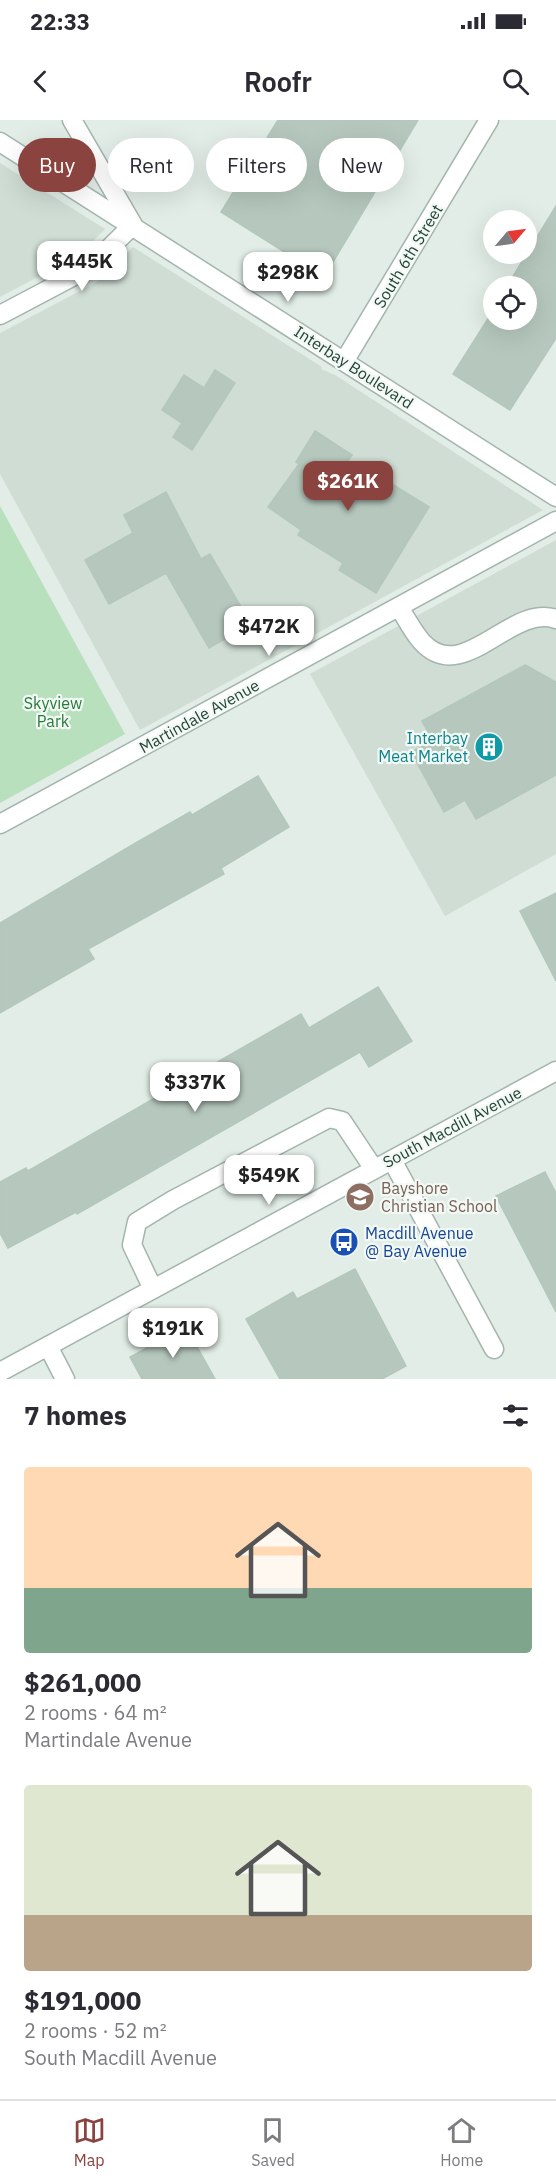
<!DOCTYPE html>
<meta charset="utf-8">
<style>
:root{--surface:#fff;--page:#f7f7f7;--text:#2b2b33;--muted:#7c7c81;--line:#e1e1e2;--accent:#8a433f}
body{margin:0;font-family:"IBM Plex Sans",sans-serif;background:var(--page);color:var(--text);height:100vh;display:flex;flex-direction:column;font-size:22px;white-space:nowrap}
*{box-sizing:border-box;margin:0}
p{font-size:20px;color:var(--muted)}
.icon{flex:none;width:33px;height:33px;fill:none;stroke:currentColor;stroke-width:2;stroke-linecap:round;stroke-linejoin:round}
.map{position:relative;height:1259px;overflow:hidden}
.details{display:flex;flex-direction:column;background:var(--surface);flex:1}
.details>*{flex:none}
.guide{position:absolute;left:18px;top:18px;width:520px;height:54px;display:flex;gap:12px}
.needle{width:39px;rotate:61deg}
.controls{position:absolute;left:483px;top:90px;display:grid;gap:12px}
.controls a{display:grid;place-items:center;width:54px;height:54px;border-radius:50%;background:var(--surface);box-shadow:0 6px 24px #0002;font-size:30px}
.price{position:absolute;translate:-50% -51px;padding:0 14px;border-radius:12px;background:#fff;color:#222;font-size:20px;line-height:39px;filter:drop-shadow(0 2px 3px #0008)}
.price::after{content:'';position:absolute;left:50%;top:36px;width:18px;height:14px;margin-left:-9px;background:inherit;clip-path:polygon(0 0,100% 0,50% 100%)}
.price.active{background:var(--accent);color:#fff}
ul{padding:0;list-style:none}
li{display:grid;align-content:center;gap:12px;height:318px;padding:0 24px}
li span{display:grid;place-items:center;height:186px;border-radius:6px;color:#555}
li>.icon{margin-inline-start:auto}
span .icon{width:108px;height:108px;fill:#fffc;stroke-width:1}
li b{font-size:26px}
h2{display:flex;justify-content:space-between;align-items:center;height:72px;padding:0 24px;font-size:26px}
.tag{padding:0 21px;border-radius:27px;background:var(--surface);box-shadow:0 6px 24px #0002;font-size:21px;line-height:54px}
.tag.active{background:var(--accent);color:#fff}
.status{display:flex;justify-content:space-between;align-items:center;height:42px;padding:0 30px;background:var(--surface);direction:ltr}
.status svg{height:16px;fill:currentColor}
header{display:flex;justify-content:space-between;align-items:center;height:78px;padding:0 24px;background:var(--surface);font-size:27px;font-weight:600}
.dock{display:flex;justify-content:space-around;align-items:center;height:84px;border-top:2px solid var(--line);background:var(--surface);font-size:16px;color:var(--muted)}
.dock a{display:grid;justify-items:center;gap:3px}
.dock .active{color:var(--accent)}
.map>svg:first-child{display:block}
.built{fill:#cfddd4}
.green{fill:#b8e0bd}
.building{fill:#b6c8be;stroke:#b3c7bc;stroke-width:1.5}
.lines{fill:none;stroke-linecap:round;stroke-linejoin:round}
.service-casing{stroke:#a3b5ac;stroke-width:21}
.minor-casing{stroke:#a3b5ac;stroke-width:21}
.tertiary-casing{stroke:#a3b5ac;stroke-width:21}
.service{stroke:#fff;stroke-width:18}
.minor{stroke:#fff;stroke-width:18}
.tertiary{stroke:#fff;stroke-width:18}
.labels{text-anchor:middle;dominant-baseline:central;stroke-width:4.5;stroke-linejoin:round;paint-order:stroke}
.street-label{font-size:16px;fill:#1f3f32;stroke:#f2f9f4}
.park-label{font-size:16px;fill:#267a3a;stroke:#f2f9f4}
.culture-label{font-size:16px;fill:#0d838f;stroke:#f2f9f4;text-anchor:end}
.education-label{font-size:16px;fill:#785e54;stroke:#f2f9f4;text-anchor:start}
.transit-label{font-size:16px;fill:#164399;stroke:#f2f9f4;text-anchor:start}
</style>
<div class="status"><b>22:33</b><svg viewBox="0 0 49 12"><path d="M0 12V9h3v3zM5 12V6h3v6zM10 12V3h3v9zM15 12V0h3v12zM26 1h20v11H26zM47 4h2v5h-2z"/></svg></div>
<header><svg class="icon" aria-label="back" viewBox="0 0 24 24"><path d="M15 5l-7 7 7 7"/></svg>Roofr<svg class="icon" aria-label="search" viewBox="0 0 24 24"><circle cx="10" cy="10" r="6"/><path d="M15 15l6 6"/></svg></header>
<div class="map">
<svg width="556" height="1259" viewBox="0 0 556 1259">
<rect width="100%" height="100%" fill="#e1ede6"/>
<!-- built -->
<g class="built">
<path d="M0 43 105 109 79 135 0 177Z"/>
<path d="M133 127 322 247 321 249 335 255 543 390 140 610 0 354V213L97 162Z"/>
<path d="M556 420V734L445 796 310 554Z"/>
</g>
<!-- green -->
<path class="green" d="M0 386 125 614 0 683Z"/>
<!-- building -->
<g class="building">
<path d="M278 0H418L324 157 221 92Z"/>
<path d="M556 86V218L510 290 453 254 494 189V200H526V166H507Z"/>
<path d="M215 250 235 263 192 330 173 317 182 303 162 290 184 255 204 268Z"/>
<path d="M315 311 352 335 348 341 388 370 392 364 429 387 376 473 339 450 343 443 298 415 301 410 268 387 299 344 296 342Z"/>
<path d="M166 372 201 439 210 434 251 504 209 528 166 453 109 484 85 440 133 413 124 395Z"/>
<path d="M525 545 556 562V655L476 699 465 680 444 692 411 632 433 621 422 601Z"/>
<path d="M258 656 289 707 221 748 224 754 88 829 94 839 0 893V803L134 724 190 692 192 695Z"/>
<path d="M556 773V861L520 791Z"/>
<path d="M378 867 412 921 369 947 360 932 77 1094 76 1092 8 1128 0 1113V1062L26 1048 28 1051 301 894 309 908Z"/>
<path d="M545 1052 556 1073V1192L496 1076Z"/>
<path d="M355 1149 406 1246 382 1259H280L246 1199 293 1172 297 1179Z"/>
<path d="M186 1207 215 1259H142L130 1237Z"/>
</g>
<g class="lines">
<!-- service casing -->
<g class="service-casing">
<g id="service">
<path d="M399 487C406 498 413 512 422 522 463 567 511 483 556 499"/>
<path d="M392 1040 494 1229"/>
<path d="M153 1169 132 1125 137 1102 173 1080 329 998 342 1001 374 1049"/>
</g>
</g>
<!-- minor casing -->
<g class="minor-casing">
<g id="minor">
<path d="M0 195 89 148 133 105 72 0"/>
<path d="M345 240 489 0"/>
<path d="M0 704 556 401"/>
<path d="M48 1226 65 1259"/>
</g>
</g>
<!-- tertiary casing -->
<g class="tertiary-casing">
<g id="tertiary">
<path d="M0 22 556 377"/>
<path d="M0 1252 556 951"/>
</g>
</g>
<!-- service -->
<use href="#service" class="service"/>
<!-- minor -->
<use href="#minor" class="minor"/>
<!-- tertiary -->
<use href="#tertiary" class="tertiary"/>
</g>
<!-- icons -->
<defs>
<g id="building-disc" transform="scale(1.5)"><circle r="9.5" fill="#0f9aa8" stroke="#f2f9f4"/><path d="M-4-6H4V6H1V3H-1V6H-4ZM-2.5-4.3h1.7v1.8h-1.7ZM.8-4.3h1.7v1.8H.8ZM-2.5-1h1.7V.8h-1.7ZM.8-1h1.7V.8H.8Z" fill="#fff"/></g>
<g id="school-disc" transform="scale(1.5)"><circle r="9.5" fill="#8d6e63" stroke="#f2f9f4"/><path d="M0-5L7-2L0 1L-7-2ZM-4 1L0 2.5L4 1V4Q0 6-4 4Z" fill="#fff"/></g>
<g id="bus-disc" transform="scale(1.5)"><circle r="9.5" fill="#1a4fb4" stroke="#f2f9f4"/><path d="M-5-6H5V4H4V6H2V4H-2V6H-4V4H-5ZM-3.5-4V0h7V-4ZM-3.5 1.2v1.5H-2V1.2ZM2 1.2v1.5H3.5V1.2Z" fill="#fff"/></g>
</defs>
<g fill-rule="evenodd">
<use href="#building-disc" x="489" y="627"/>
<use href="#school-disc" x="360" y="1077"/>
<use href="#bus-disc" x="344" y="1122"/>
</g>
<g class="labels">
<!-- street labels -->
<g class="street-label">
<text transform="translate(408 136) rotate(-59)">South 6th Street</text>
<text transform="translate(354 247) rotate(33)">Interbay Boulevard</text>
<text transform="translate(199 596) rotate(-29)">Martindale Avenue</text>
<text transform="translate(452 1007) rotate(-28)">South Macdill Avenue</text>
</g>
<!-- park labels -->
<g class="park-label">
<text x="53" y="583">Skyview<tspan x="53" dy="18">Park</tspan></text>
</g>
<!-- culture labels -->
<g class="culture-label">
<text x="468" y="618">Interbay<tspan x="468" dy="18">Meat Market</tspan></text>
</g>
<!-- education labels -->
<g class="education-label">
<text x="381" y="1068">Bayshore<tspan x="381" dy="18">Christian School</tspan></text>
</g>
<!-- transit labels -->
<g class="transit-label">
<text x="365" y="1113">Macdill Avenue<tspan x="365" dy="18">@ Bay Avenue</tspan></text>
</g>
</g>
</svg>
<div class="controls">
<a><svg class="needle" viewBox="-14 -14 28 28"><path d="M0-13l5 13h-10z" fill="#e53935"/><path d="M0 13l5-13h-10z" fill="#7c7c81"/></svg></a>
<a><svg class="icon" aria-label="locate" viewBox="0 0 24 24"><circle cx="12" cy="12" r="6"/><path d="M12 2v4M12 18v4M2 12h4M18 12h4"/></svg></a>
</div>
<b class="price" style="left:82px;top:172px">$445K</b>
<b class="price" style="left:288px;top:183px">$298K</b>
<b class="price active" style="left:348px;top:392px">$261K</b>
<b class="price" style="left:269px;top:537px">$472K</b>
<b class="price" style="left:195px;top:993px">$337K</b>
<b class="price" style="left:269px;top:1086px">$549K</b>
<b class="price" style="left:173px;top:1239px">$191K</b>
<div class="guide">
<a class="tag active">Buy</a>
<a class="tag">Rent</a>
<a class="tag">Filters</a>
<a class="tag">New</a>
</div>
</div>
<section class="details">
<h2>7 homes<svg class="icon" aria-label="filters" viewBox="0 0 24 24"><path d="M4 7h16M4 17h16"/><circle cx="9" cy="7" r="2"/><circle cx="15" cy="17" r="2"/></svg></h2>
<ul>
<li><span style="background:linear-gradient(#ffd9b3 65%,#7fa58c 0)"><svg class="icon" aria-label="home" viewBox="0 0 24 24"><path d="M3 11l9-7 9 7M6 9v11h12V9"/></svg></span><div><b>$261,000</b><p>2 rooms · 64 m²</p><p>Martindale Avenue</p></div></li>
<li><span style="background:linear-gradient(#dfe7d0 70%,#b9a48a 0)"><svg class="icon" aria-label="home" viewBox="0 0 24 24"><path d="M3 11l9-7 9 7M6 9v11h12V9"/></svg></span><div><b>$191,000</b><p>2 rooms · 52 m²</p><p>South Macdill Avenue</p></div></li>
</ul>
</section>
<nav class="dock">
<a class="active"><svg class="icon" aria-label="map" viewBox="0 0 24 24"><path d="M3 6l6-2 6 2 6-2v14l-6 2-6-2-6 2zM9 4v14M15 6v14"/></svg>Map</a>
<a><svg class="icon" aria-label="saved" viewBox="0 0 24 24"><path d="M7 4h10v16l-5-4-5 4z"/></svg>Saved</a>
<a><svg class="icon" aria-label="home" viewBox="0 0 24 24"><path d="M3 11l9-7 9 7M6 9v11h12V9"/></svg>Home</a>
</nav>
